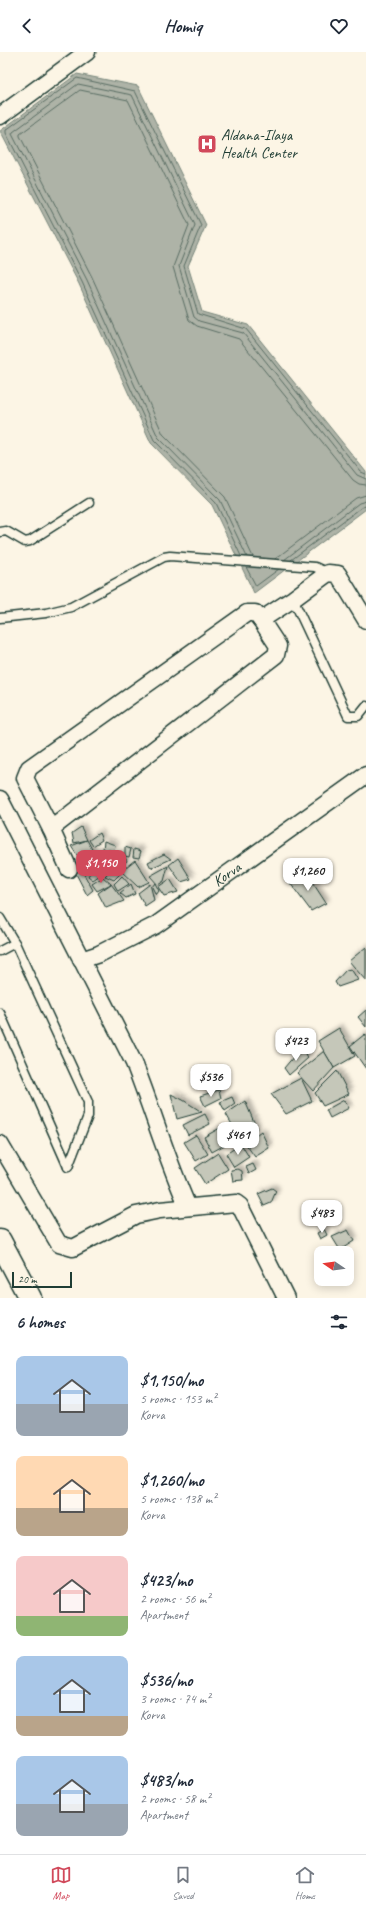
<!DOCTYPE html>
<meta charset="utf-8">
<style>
:root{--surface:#fff;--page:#f2f2f3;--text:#1f2937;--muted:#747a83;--line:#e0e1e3;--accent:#d1495b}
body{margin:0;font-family:Caveat,sans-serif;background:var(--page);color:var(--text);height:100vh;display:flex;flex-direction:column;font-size:15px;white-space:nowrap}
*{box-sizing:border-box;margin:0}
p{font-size:13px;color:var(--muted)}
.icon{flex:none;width:22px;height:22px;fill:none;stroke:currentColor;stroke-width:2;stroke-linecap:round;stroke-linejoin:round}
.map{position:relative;height:1246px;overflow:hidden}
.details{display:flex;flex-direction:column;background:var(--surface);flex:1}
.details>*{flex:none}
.needle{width:26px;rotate:283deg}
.tools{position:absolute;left:314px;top:1194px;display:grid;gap:8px}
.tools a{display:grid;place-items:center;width:40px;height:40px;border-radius:8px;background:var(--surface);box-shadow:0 2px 10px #0003;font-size:20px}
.scale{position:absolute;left:12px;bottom:10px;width:60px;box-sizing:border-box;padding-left:4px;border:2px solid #1f3d34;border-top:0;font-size:11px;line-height:14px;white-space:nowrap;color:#1f3d34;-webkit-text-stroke:3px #fcf5e5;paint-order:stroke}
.price{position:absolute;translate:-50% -34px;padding:0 9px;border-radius:8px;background:#fff;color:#222;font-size:13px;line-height:26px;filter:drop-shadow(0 1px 2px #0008)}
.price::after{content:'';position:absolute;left:50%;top:24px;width:12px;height:9px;margin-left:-6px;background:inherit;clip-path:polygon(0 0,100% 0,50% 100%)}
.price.active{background:var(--accent);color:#fff}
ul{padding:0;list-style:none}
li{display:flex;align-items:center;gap:12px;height:100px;padding:0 16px}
li span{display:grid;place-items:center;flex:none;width:112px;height:80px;border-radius:8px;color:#555}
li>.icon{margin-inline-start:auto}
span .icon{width:48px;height:48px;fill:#fffc;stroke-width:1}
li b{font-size:17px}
h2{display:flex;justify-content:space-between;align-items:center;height:48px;padding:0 16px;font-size:17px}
header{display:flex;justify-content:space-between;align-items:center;height:52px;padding:0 16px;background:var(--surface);font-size:18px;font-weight:700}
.dock{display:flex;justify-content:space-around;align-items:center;height:56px;border-top:1px solid var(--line);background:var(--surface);font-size:11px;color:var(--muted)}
.dock a{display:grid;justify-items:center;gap:2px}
.dock .active{color:var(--accent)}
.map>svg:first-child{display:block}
.water{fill:#aeb3a7;stroke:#758479}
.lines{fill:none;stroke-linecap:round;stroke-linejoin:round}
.shore{stroke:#586c62;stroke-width:1}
.building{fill:#c5c7b9;stroke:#1f3d34;filter:url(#shadow)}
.service-casing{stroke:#1f3d34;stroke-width:11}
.minor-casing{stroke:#1f3d34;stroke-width:19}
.motorway-casing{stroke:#1f3d34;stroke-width:25}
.service{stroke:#fcf5e5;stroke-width:8}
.minor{stroke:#fcf5e5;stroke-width:16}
.motorway{stroke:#fcf5e5;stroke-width:22}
.labels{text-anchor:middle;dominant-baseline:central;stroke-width:4;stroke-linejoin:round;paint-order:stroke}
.poi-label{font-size:16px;fill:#1f3d34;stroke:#fcf5e5;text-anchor:start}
.street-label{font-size:16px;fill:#1f3d34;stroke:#fcf5e5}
</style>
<header><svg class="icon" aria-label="back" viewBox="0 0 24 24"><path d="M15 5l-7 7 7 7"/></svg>Homiq<svg class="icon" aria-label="heart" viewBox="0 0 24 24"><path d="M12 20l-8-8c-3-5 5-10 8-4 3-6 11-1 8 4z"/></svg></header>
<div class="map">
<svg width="366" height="1246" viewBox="0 0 366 1246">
<defs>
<filter id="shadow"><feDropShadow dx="3.5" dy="-3.5" stdDeviation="2" flood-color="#0004"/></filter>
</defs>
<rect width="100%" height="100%" fill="#fcf5e5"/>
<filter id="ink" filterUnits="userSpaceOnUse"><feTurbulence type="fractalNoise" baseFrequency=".025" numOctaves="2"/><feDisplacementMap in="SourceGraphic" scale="8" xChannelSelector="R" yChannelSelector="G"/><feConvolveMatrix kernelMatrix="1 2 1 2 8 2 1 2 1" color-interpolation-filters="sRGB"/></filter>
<g filter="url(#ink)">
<!-- water -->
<path class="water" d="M77 22 138 34 206 173 188 214 202 260 248 273 366 420V457L254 541 212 453 151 391 79 232 0 79Z"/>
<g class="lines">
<!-- shore -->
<g class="shore">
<path d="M241 504 216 451 154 388 82 230 6 81V78L77 26 135 39 201 173 184 214 198 262 246 277 361 420 366 422"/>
<path d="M247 505 220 448 158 385 87 228 12 82 13 80 78 32 132 43 195 173 179 214 194 265 199 269 243 281 357 423 366 427"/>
<path d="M253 505 225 445 163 382 92 225 20 84V82L80 38 128 48 189 173 173 215 189 268 197 274 239 287 353 428 359 432 366 433"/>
<path d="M275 507 356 446 366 443"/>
<path d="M284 508 359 451 366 449"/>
<path d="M291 508 362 455 366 454"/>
<path d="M246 515 256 534 279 517"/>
</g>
</g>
<!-- building -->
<g class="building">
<path d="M81 775 87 788 74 791 72 781Z"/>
<path d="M99 781 102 788 93 794 89 788Z"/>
<path d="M87 788 94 801 83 813 71 794Z"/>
<path d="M104 789 115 793 114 799 103 797Z"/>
<path d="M125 795 131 797 129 805 125 804Z"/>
<path d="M134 797 141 799 139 806 133 805Z"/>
<path d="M97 799 102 801 101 806H98Z"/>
<path d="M123 801 127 809 122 814 117 803Z"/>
<path d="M164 802 171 807 151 816 148 810Z"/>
<path d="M96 804 92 815 87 820 83 815Z"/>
<path d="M114 804 118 812 109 814 106 809Z"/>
<path d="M178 806 191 827 181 830 169 813Z"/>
<path d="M99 807 109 817 93 828 88 824Z"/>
<path d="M135 808 149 830 138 835 121 819Z"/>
<path d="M78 812 93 838 87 843 73 816Z"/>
<path d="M114 814 120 822 114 828 105 824Z"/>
<path d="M168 814 164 829 158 833 150 824Z"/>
<path d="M307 822 326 851 311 859 290 831Z"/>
<path d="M122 824 129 832 118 839 114 832Z"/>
<path d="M103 825 111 832 97 839 92 832Z"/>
<path d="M170 827 178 840 164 844 158 835Z"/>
<path d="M155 831 159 839 156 843 152 835Z"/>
<path d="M111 832 124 849 106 856 98 841Z"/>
<path d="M131 832 135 842 126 846 120 841Z"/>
<path d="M150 832 154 848 145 854 138 841Z"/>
<path d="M366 895V929L349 909Z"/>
<path d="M351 917 358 928 338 935 335 930 346 918Z"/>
<path d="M366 958V975L358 965Z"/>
<path d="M339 976 355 1004 334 1016 318 989Z"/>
<path d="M365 982 366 983V1017L350 994Z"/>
<path d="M303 999 308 1006 289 1023 284 1016 295 1003Z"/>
<path d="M324 999 334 1016 313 1039 297 1021Z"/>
<path d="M337 1019 349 1042 323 1054 315 1041Z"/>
<path d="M301 1026 312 1049 286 1062 271 1042Z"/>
<path d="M219 1038 221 1046 205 1054 200 1044Z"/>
<path d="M171 1042 183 1048 202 1060 177 1067Z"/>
<path d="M232 1045 235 1052 225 1059 220 1050Z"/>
<path d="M344 1048 349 1056 330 1066 326 1058Z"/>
<path d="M245 1049 257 1077 239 1085 226 1062Z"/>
<path d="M205 1062 210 1072 188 1083 183 1073Z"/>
<path d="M220 1076 225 1086 229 1084 232 1089 212 1100 204 1085Z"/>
<path d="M261 1079 269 1096 255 1105 245 1091Z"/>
<path d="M196 1083 208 1102 196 1109 184 1090Z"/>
<path d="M241 1092 249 1105 234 1115 226 1102Z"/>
<path d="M218 1101 228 1117 205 1132 195 1116Z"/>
<path d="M253 1112 256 1118 249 1122 246 1115Z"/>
<path d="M238 1117 242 1119 243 1128 233 1129 231 1118Z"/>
<path d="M272 1136 276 1139 271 1151 264 1154 258 1142Z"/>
<path d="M324 1177 327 1183 320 1187 317 1181Z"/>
<path d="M348 1178 354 1189 340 1198 332 1185Z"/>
</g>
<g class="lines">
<!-- service casing -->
<g class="service-casing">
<g id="service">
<path d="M0 480 6 479 25 490 30 489 89 451"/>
<path d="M293 547 348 664H358L366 654"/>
<path d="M0 566 46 561 71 555 164 505 170 504 315 515 328 521"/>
<path d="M0 866 15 891 88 1050V1064L68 1115"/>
<path d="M0 899 15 891"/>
<path d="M0 961 68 1115"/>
</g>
</g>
<!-- minor casing -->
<g class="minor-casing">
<g id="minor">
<path d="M0 64 87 0"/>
<path d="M0 747 134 1011C153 1059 167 1108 188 1155"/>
<path d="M51 777 25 726 29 716 247 561H255L261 568"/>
<path d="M69 817 51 777 276 603 278 594 261 568 293 547 328 521 338 522 366 568"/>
<path id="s1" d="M81 908 99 902 156 873 366 723"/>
<path d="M0 1092 59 1192 73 1196 136 1163 160 1158 236 1151 240 1154 286 1246"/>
</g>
</g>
<!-- motorway casing -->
<g class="motorway-casing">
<path id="motorway" d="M0 1189 30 1246"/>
</g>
<!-- service -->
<use href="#service" class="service"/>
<!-- minor -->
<use href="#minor" class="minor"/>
<!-- motorway -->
<use href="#motorway" class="motorway"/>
</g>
</g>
<!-- icons -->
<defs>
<g id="hospital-square" transform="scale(1)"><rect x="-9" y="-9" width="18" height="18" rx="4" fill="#d1495b" stroke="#fcf5e5"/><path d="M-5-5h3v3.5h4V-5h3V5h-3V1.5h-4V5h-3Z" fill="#fff"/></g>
</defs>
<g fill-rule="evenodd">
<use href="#hospital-square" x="207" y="92"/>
</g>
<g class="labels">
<!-- poi labels -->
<g class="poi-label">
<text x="221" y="83">Aldana-Ilaya<tspan x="221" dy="18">Health Center</tspan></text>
</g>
<!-- street labels -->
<g class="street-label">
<text stroke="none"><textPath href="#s1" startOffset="170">Korva</textPath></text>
</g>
</g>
</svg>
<div class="tools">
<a><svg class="needle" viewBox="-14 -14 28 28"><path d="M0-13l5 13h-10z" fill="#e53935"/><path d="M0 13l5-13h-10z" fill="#747a83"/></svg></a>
</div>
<div class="scale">20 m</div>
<b class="price active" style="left:101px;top:832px">$1,150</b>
<b class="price" style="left:308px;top:840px">$1,260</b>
<b class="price" style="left:296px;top:1010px">$423</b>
<b class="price" style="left:211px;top:1046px">$536</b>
<b class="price" style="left:238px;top:1104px">$461</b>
<b class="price" style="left:322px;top:1182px">$483</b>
</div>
<section class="details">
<h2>6 homes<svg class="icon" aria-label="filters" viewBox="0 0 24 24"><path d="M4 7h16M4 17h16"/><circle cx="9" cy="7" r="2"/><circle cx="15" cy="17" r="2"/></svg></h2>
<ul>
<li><span style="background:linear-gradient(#a9c7e8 60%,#9aa5b1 0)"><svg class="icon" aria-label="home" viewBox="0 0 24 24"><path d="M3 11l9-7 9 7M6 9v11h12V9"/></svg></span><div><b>$1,150/mo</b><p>5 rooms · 153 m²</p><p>Korva</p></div></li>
<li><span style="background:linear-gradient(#ffd9b3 65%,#b9a48a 0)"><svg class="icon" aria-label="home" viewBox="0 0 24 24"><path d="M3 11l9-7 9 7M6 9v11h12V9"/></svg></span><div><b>$1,260/mo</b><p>5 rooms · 138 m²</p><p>Korva</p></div></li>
<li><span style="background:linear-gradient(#f6c9c9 75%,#8fb573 0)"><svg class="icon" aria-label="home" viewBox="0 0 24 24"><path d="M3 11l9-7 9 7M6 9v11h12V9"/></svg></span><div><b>$423/mo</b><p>2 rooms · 56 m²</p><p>Apartment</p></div></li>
<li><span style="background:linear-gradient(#a9c7e8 75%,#b9a48a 0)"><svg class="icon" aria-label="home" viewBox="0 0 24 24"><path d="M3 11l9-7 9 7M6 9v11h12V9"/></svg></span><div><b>$536/mo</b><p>3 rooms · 74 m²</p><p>Korva</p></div></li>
<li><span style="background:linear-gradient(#a9c7e8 60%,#9aa5b1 0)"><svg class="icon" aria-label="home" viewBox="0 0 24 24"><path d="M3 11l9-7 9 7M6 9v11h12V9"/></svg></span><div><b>$483/mo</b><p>2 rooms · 58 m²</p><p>Apartment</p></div></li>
</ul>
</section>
<nav class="dock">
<a class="active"><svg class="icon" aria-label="map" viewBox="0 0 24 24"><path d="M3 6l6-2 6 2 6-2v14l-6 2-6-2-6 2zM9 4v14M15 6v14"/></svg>Map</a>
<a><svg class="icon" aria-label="saved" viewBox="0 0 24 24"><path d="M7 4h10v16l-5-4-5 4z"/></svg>Saved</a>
<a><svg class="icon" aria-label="home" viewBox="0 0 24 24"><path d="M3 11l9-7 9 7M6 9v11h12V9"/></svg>Home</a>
</nav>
